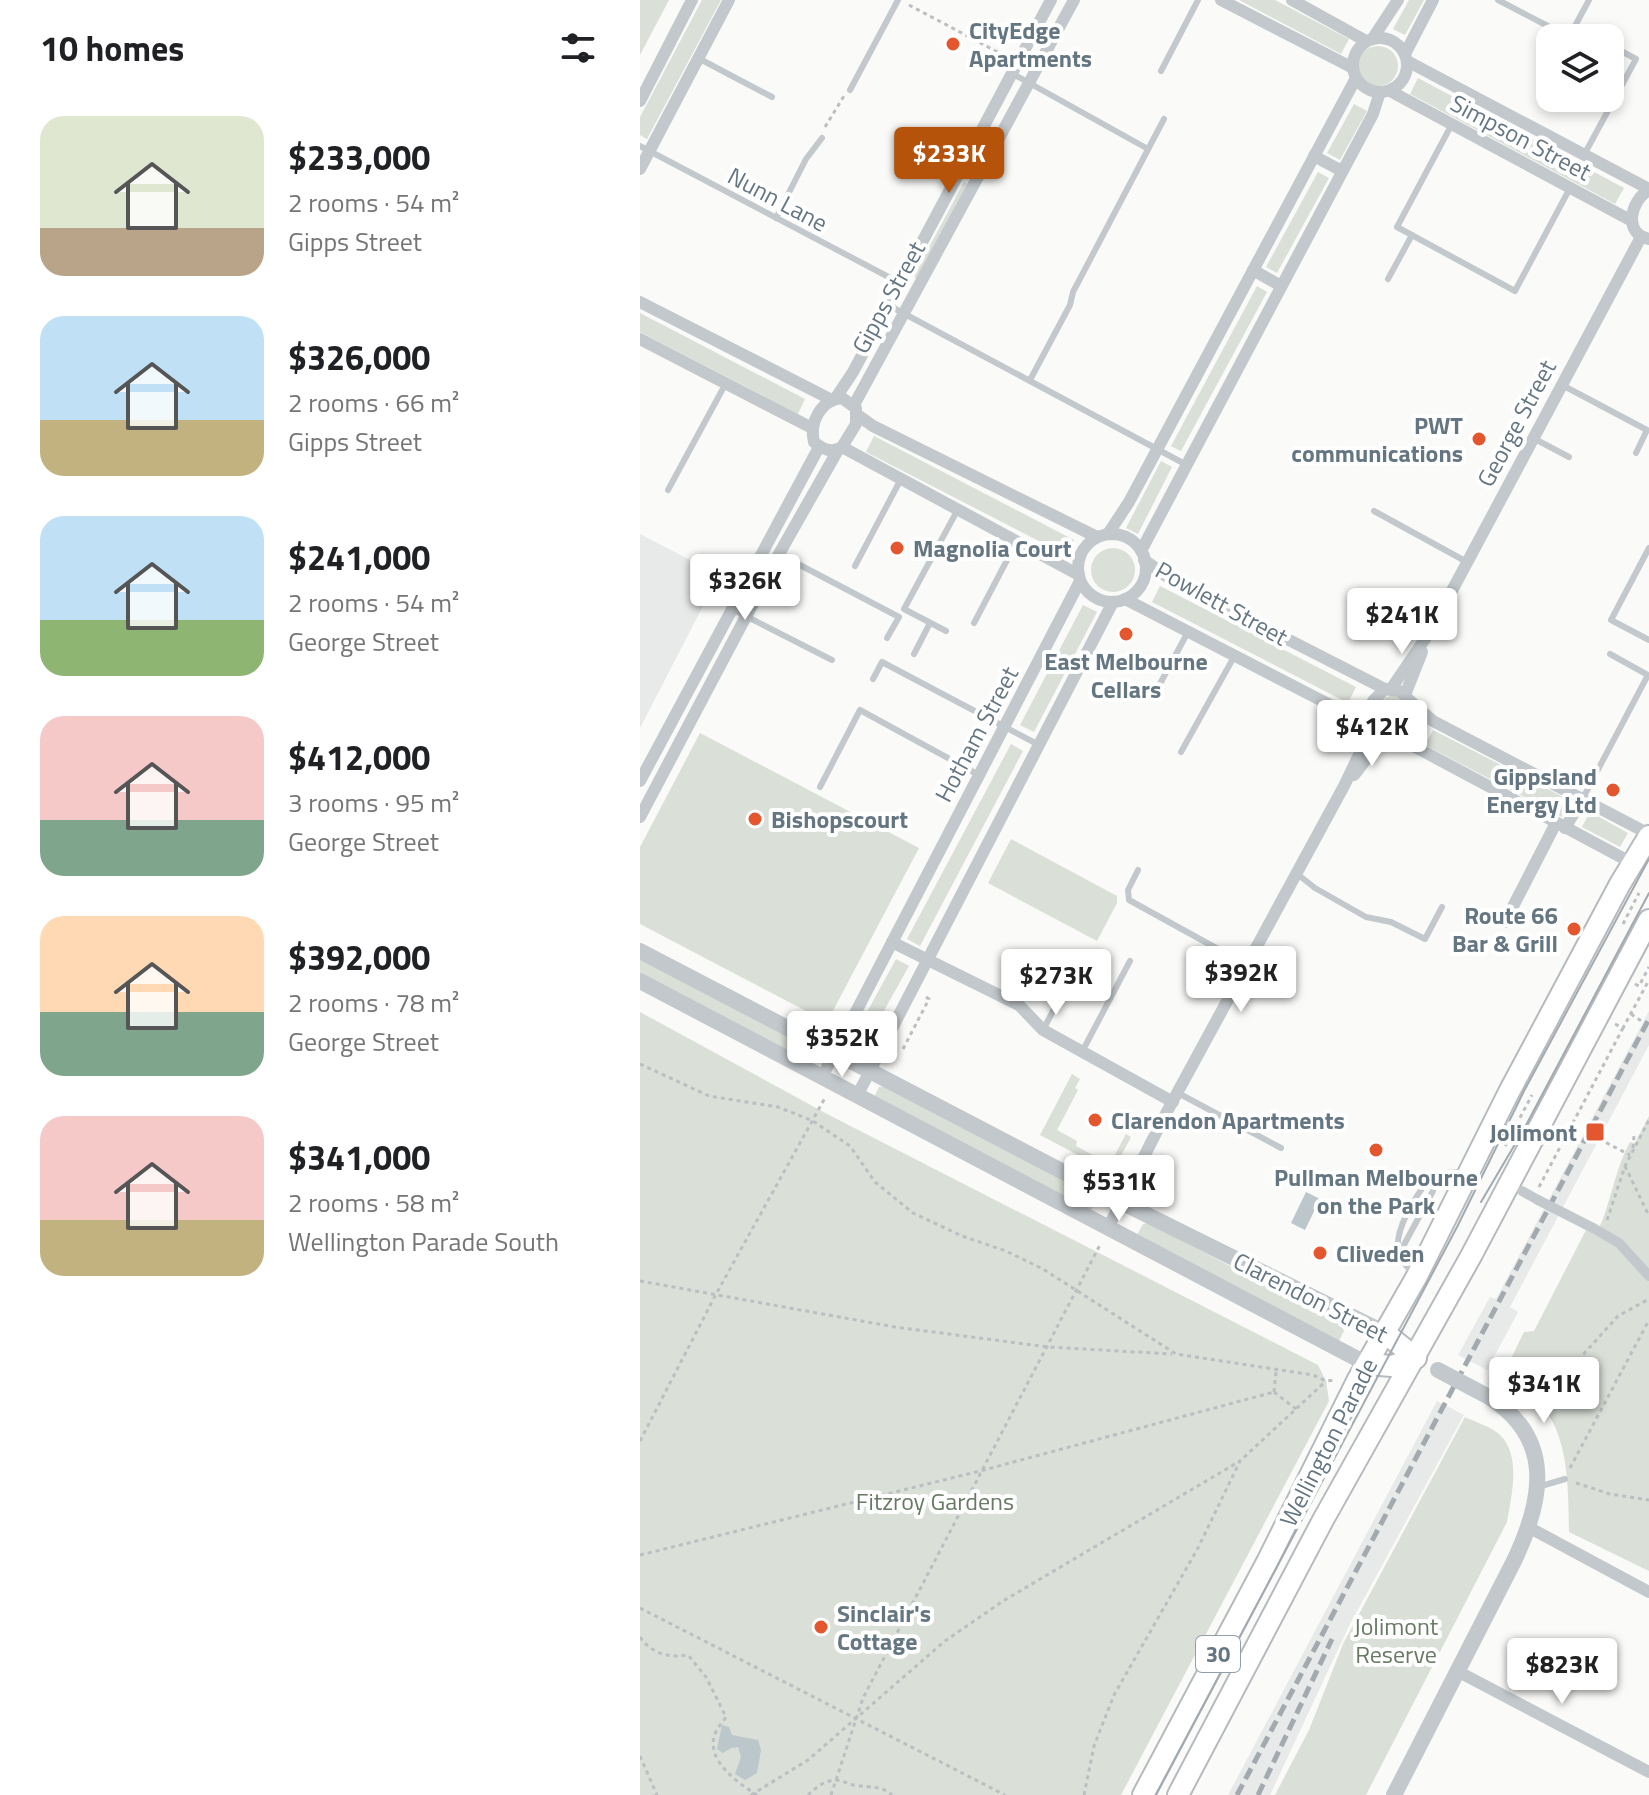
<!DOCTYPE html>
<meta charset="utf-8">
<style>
:root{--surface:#fff;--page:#f2f2f2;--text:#202124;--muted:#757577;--accent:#b45309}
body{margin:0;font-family:"Titillium Web",sans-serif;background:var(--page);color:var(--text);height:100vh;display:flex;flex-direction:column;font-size:30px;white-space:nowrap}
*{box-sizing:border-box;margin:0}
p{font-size:26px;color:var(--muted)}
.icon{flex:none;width:44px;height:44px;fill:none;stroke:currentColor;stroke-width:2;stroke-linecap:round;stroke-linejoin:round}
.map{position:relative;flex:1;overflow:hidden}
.details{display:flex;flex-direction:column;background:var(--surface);width:640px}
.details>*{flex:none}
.fabs{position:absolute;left:896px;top:24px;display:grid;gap:16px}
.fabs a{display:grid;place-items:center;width:88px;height:88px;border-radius:16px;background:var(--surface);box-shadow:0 4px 12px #0003;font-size:40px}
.price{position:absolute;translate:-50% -68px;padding:0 18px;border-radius:8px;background:#fff;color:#222;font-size:26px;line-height:52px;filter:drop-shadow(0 2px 4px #0008)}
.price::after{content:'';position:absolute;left:50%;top:48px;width:24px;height:18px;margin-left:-12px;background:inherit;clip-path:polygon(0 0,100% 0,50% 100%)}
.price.on{background:var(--accent);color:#fff}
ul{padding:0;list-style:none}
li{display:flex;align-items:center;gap:24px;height:200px;padding:0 40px}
li span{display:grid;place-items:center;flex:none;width:224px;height:160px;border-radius:24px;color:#555}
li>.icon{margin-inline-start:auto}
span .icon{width:96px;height:96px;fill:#fffc;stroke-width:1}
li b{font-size:34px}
h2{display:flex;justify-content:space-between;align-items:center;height:96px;padding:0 40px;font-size:34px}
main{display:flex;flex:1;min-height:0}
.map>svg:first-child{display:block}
.built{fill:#e8e9e9}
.green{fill:#dadfd7}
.water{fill:#bbc7cb}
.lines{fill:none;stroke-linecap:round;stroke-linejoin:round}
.primary-casing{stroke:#b5babe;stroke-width:24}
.path{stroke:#bbbfc2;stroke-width:3;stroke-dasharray:4 4;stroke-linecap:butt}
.service{stroke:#c3c8cc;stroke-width:6}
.pedestrian{stroke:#c3c8cc;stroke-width:10}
.minor{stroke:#c3c8cc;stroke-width:12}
.tertiary{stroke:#c3c8cc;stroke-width:16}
.primary{stroke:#fff;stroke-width:20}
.tram{stroke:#a2aab0;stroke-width:2}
.rail{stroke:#a2aab0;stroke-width:5;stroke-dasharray:12 6;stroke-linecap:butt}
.pedestrian-bridge{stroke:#c3c8cc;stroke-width:10}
.tertiary-bridge{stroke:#c3c8cc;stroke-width:16}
.poi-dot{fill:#e4572e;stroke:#fff;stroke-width:3}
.labels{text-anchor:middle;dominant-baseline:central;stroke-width:8;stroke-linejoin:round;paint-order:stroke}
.shield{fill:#fff;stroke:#939fa8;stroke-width:2}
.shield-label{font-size:22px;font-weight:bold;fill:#657683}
.poi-label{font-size:24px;font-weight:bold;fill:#657683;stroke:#fff;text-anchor:start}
.street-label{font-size:24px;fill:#657683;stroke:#fff}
.park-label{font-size:24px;fill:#687a64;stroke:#fff}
</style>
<main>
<section class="details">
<h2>10 homes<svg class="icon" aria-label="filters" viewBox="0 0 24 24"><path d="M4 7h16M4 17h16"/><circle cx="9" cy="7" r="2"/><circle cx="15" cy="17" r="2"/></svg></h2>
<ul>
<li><span style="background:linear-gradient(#dfe7d0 70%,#b9a48a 0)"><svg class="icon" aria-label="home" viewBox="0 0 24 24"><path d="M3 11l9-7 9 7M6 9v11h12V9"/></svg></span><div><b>$233,000</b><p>2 rooms · 54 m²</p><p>Gipps Street</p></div></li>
<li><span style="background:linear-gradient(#bfe0f5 65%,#c2b280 0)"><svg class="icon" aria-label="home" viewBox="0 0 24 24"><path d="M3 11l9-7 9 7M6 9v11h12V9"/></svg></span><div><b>$326,000</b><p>2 rooms · 66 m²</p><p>Gipps Street</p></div></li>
<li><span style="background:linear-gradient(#bfe0f5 65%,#8fb573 0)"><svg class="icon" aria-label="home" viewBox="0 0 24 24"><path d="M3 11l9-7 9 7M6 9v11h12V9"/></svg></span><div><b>$241,000</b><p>2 rooms · 54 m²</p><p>George Street</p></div></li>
<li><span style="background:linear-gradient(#f6c9c9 65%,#7fa58c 0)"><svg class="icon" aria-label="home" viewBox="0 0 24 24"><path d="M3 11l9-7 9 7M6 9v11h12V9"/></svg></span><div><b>$412,000</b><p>3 rooms · 95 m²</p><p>George Street</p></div></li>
<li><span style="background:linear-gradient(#ffd9b3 60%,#7fa58c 0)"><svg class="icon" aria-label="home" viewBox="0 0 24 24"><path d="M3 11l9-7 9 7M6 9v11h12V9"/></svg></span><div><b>$392,000</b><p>2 rooms · 78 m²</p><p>George Street</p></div></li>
<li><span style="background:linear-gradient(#f6c9c9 65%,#c2b280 0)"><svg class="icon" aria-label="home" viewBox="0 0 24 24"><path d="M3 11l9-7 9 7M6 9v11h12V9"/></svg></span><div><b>$341,000</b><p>2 rooms · 58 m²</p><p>Wellington Parade South</p></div></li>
</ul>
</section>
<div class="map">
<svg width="1009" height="1795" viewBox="0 0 1009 1795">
<rect width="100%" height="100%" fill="#fafaf8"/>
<!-- built -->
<g class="built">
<path d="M0 534 79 575 0 728Z"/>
<path d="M1009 1011V1045L870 1307 878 1312 847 1370 818 1355 850 1297 856 1299Z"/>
<path d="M797 1401 824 1415 709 1626 632 1791 630 1795H588Z"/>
</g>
<!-- green -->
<g class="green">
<path d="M0 0H29L0 55Z"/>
<path d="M62 0H81L7 139 0 135V117Z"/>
<path d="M599 0H635L709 39 701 54Z"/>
<path d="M769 0H784L765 35 753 29Z"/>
<circle cx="738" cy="66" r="20"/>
<path d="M778 78 984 188 975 204 770 94Z"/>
<path d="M714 104 727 111 700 160 687 153Z"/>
<path d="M678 172 689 178 637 273 626 267Z"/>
<path d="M324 182 328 184 276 279 274 275Z"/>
<path d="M617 286 627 292 541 451 531 446Z"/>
<path d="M0 313 165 399 158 414 0 332Z"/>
<path d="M234 436 434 540 426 555 226 452Z"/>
<path d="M521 461 532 467 498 534 486 528Z"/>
<circle cx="473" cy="570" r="22"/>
<path d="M520 586 716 687 708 703 512 602Z"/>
<path d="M443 605 457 612 394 732 380 725Z"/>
<path d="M754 695 761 701C763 718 754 734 735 733L730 726C731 710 738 698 754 695Z"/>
<path d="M793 730 931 801 922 817 785 745Z"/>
<path d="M60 733 279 848 187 1022 0 924V847Z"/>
<path d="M371 744 383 751 280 946 267 939Z"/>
<path d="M950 812 988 833 980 847 942 827Z"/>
<path d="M371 839 477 896V903L457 941 348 883Z"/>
<path d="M0 957 169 1046 173 1051 167 1061 0 977Z"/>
<path d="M256 959 269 966 227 1041 215 1034Z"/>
<path d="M0 1012 189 1115 678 1365 686 1381 689 1401 481 1795H0Z"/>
<path d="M432 1074 440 1079 435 1088 438 1090 417 1130 437 1141 436 1146 470 1164 486 1134 491 1137 472 1173 400 1135Z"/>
<path d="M245 1086 455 1196 456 1201 452 1209 446 1211 234 1097 239 1087Z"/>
<path d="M1009 1116V1571L929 1532C928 1490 930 1434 898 1401 887 1391 874 1384 862 1377L884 1332 894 1331 946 1230 956 1235C971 1205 974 1171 990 1142L995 1143Z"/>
<path d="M508 1223 701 1324 704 1331 699 1341 497 1235 503 1224Z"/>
<path d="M825 1417C835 1422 852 1427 860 1435 882 1456 871 1497 867 1522L726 1795H635L669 1730 703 1644Z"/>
</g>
<!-- water -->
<g class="water">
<path d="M666 1192 680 1199 665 1230 651 1223Z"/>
<path d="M82 1725 89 1727 92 1735 118 1740 121 1750 117 1773 105 1780 95 1774 101 1757 98 1747 91 1748 83 1753 77 1749Z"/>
</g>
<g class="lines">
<!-- primary casing -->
<g class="primary-casing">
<g id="primary">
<path d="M727 1364 752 1366 776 1358 745 1333"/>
<path d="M503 1795 627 1562 717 1381 777 1276 869 1092 980 884 1009 836"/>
<path d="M538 1795 683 1520 831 1256 1009 920"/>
</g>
</g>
<!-- path -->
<g class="path">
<path d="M269 5 365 56"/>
<path d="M185 127 204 96"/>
<path d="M983 924 999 893"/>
<path d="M995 984 999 986 1009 967"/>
<path d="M991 1014 1003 1022"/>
<path d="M975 1024 983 1028 1009 980"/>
<path d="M263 1049 289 999 283 995"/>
<path d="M0 1064 69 1096 138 1107 173 1121 210 1146 235 1182 273 1213 322 1236 366 1251 403 1269 536 1354 673 1375 686 1381 696 1380"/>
<path d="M959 1139 990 1155"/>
<path d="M865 1146 892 1095"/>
<path d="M993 1148 994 1136"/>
<path d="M985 1166 1009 1216"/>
<path d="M899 1187 983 1028"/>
<path d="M967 1220 985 1166 1009 1120"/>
<path d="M0 1281 255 1327 408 1347 532 1354"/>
<path d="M634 1392 656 1409"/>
<path d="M634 1392 636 1372"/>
<path d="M886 1397 931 1368 978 1316 1009 1299"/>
<path d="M0 1441 75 1296 186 1096"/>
<path d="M930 1468 1009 1320"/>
<path d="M936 1483 970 1494 1009 1500"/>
<path d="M0 1555 340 1471 634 1392"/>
<path d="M0 1608 365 1795"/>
<path d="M0 1637C12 1654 29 1658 48 1655L66 1677 86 1717C83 1722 77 1728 75 1734 65 1760 98 1783 117 1795"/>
<path d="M0 1756 17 1795"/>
<path d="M111 1795 168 1760 305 1641 363 1601 600 1461"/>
<path d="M168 1795C175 1788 185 1780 196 1780 202 1780 209 1785 215 1785 229 1788 241 1785 252 1795"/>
<path d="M191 1795 223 1698 461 1243"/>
<path d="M444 1795 454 1746 474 1695 558 1548 600 1461 686 1381"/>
</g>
<!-- service -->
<g class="service">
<path d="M858 0 929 37 949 0"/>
<path d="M935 27 956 38"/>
<path d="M58 58 132 97"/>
<path d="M521 71 558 0"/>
<path d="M373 74 508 149"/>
<path d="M210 90 258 0"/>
<path d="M812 124 757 227 875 291 930 188"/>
<path d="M0 146 260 283"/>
<path d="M944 155 996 59 970 45"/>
<path d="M136 218 166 159 182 138"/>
<path d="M748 279 772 235"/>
<path d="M248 305 545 464"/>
<path d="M390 380 430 305 433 292 524 119"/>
<path d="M922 385 1007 430 996 453"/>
<path d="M893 438 929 457"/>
<path d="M28 490 86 383"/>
<path d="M734 511 827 562"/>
<path d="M1009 548 971 620 1009 640"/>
<path d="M139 554 259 617 247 638"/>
<path d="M215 566 261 479"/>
<path d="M92 609 192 660"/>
<path d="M334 623 376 543"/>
<path d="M306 631 264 609 317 511"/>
<path d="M274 654 290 623"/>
<path d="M233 679 242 662 399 745"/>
<path d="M514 695 549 630"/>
<path d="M541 752 595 655"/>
<path d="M180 787 220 710 339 775"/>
<path d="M943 798 1008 675 970 654"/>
<path d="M498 870 488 890 489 900 607 965"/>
<path d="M656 873 675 888 726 917 751 922 785 939 802 907"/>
<path d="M403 1030 432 975"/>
<path d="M443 1050 490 961"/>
<path d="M538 1093 641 1148"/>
<path d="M759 1254 793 1191"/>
<path d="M775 1274C769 1269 762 1263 759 1254 752 1232 776 1196 789 1179L805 1173 823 1172"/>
<path d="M898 1487 925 1479"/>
</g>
<!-- pedestrian -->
<g class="pedestrian">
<path d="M882 1191 898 1200"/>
<path d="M953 1228 979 1243 1009 1276"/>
</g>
<!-- minor -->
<g class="minor">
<path d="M581 0 713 68"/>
<path d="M652 0 726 41"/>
<circle cx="740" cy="65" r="27"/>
<path d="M733 38 758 0"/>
<path d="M765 54 793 0"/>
<path d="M767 61 1009 189"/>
<path d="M750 91 992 221"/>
<path d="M0 101 52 0"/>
<path d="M674 156 702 171"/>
<path d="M0 169 89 0"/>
<path d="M1009 190C990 201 983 234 1009 239"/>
<path d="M613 270 641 286"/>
<path d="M0 302 192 400"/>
<path d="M0 339 172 428"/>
<path d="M202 398 216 408V424L202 447C192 454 182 449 174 442 169 422 181 400 202 398Z"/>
<path d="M195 399 213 372 411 0"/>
<path d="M214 405 434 0"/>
<path d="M216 414 233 426 457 537"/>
<path d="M202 447 439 575"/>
<path d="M468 534 489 502 716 78"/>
<circle cx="472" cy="568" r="34"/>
<path d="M501 551 733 114 740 92"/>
<path d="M504 560 532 580 745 689"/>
<path d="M485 599 698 709 725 728"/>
<path d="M751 689 791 630 1001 237"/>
<path d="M765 695 782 652"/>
<path d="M769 701C770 723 752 751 729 734L724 722 733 701 745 689 759 691 793 721 1009 834"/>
<path d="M749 740 766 742 992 863"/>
<path d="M714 775 741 740"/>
<path d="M0 781 179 447"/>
<path d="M0 817 139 554 198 450"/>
<path d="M925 828 943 798"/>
<path d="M865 922 916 823"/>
<path d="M252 942 379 1005 403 1030 533 1102"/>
<path d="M182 1077 440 581"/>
<path d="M217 1096 473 602"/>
<path d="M469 1226 523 1119 704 786 729 734"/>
<path d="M890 1528 1009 1592"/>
<path d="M819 1672 1009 1772"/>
</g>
<!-- tertiary -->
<g class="tertiary">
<path d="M0 951 481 1202 745 1333"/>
<path d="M0 981 727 1364"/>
<path d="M754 1795 874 1561C903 1500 915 1439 849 1397"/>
</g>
<!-- primary -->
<use href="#primary" class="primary"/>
<!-- tram -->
<g class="tram">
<path d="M841 1202 884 1129 1009 893"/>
<path d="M516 1795 817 1227 884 1091 1009 859"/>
</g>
<!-- rail -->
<g class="rail">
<path d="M597 1795 1009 1019"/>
<path d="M618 1795 692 1639"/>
</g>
<!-- pedestrian-bridge -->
<path class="pedestrian-bridge" d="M898 1200 953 1228"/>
<!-- tertiary-bridge -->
<path class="tertiary-bridge" d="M798 1370 849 1397"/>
</g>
<!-- markers -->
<g class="poi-dot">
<circle cx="313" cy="44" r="8"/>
<circle cx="839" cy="439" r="8"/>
<circle cx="257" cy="548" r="8"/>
<circle cx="486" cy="634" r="8"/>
<circle cx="973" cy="790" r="8"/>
<circle cx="115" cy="819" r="8"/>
<circle cx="934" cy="929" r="8"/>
<circle cx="455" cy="1120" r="8"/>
<rect x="945" y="1122" width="20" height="20" rx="4"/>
<circle cx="736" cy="1150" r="8"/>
<circle cx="680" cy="1253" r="8"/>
<circle cx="181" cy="1627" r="8"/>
</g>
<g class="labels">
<!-- shield labels -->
<rect class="shield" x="556" y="1636" width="44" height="36" rx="6"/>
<g class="shield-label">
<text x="578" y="1654">30</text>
</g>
<!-- poi labels -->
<g class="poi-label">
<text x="329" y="30">CityEdge<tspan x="329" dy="28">Apartments</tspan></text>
<text x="823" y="425" text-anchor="end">PWT<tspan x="823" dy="28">communications</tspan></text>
<text x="273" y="548">Magnolia Court</text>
<text x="486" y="661" text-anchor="middle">East Melbourne<tspan x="486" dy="28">Cellars</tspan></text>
<text x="957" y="776" text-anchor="end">Gippsland<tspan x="957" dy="28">Energy Ltd</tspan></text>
<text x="131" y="819">Bishopscourt</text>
<text x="918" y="915" text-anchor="end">Route 66<tspan x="918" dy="28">Bar &amp; Grill</tspan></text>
<text x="471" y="1120">Clarendon Apartments</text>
<text x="937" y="1132" text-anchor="end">Jolimont</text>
<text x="736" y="1177" text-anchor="middle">Pullman Melbourne<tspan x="736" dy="28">on the Park</tspan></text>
<text x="696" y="1253">Cliveden</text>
<text x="197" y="1613">Sinclair's<tspan x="197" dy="28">Cottage</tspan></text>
</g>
<!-- street labels -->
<g class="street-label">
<text transform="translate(881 137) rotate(28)">Simpson Street</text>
<text transform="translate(138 199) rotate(28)">Nunn Lane</text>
<text transform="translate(248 297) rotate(-61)">Gipps Street</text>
<text transform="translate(876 423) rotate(-62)">George Street</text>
<text transform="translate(582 603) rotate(29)">Powlett Street</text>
<text transform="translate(336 734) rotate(-62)">Hotham Street</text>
<text transform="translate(671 1297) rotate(27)">Clarendon Street</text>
<text transform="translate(688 1442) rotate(-63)">Wellington Parade</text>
</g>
<!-- park labels -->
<g class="park-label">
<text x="295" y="1501">Fitzroy Gardens</text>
<text x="756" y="1626">Jolimont<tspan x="756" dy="28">Reserve</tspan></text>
</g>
</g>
</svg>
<div class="fabs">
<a><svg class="icon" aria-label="layers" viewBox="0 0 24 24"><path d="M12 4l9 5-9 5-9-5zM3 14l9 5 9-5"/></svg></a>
</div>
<b class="price on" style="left:309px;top:195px">$233K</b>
<b class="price" style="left:105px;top:622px">$326K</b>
<b class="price" style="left:762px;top:656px">$241K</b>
<b class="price" style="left:732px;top:768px">$412K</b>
<b class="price" style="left:601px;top:1014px">$392K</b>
<b class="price" style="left:416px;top:1017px">$273K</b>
<b class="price" style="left:202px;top:1079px">$352K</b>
<b class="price" style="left:479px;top:1223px">$531K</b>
<b class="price" style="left:904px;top:1425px">$341K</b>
<b class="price" style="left:922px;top:1706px">$823K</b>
</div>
</main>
